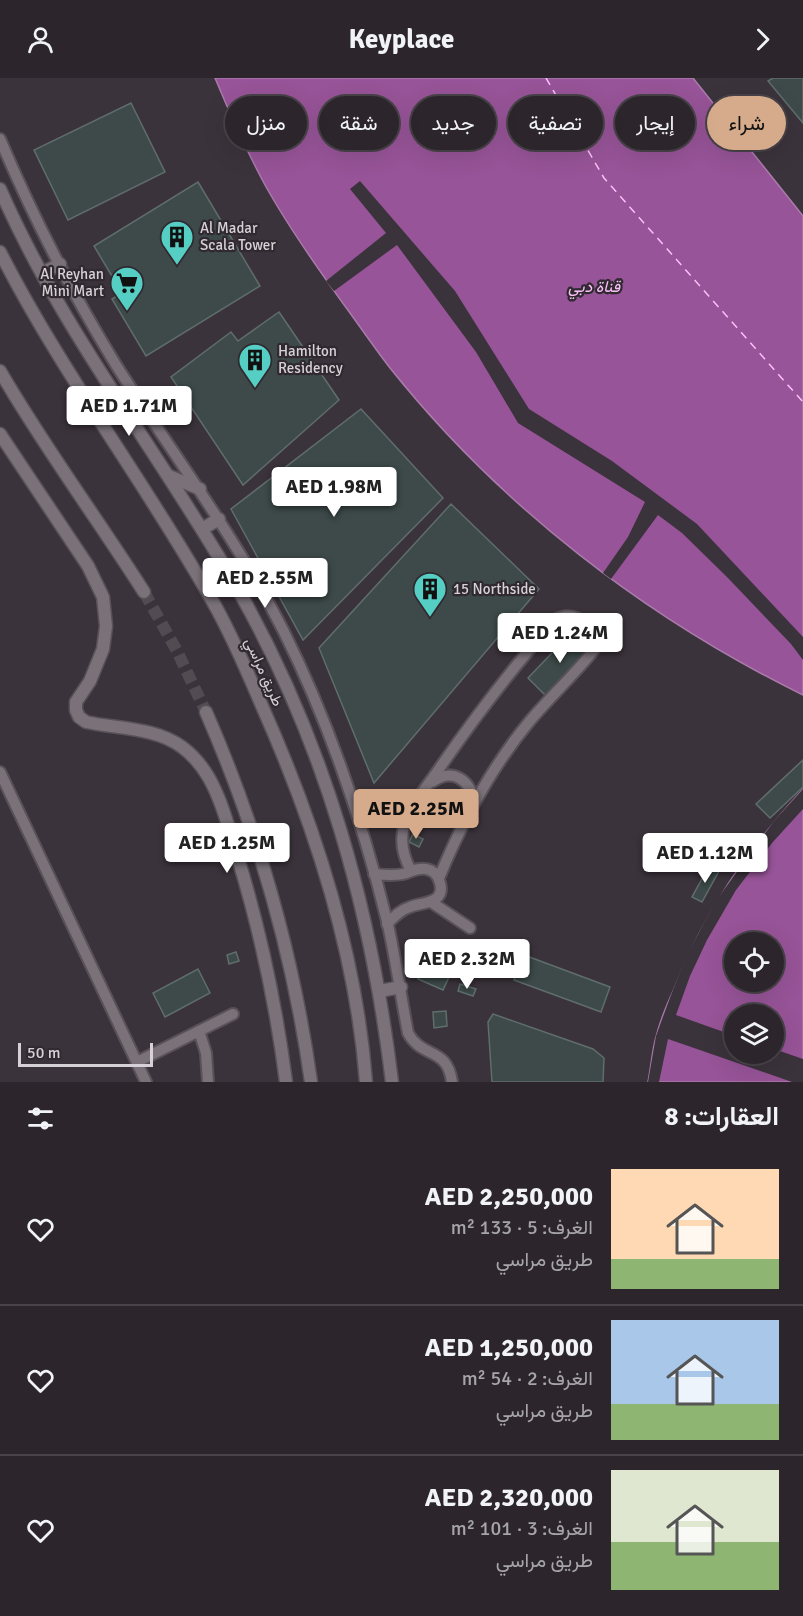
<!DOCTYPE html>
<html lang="ar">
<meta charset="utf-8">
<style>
:root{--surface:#2c262c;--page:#383238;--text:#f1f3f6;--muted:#a6a5a9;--line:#484348;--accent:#d6ab8b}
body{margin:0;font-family:Signika,Vazirmatn,sans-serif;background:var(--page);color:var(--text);direction:rtl;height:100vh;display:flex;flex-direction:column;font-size:22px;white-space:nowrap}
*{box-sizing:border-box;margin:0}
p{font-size:20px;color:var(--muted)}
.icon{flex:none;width:33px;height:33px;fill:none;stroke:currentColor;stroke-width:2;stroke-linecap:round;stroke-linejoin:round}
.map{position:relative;height:1004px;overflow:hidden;direction:ltr}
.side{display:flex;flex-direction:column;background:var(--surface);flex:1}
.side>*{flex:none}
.banner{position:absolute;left:18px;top:18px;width:768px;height:54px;direction:rtl;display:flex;gap:12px}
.buttons{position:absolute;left:724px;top:854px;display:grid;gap:12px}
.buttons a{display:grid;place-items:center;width:60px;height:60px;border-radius:50%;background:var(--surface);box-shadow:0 6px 24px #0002,0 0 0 2px var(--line);font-size:30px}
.scale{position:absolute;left:18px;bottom:15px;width:135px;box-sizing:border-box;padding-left:6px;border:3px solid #d6d1d6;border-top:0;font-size:16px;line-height:21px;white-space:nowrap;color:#d6d1d6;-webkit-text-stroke:4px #312930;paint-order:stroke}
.price{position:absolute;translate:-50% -51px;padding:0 14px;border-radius:6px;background:#fff;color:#222;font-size:20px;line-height:39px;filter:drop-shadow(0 2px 3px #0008)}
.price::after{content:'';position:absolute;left:50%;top:36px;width:18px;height:14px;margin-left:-9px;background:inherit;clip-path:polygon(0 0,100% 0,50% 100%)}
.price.active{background:var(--accent);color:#111}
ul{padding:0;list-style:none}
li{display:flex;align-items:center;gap:18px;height:150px;padding:0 24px}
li+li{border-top:2px solid var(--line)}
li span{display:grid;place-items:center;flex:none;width:168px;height:120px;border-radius:0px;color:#555}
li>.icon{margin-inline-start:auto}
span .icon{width:72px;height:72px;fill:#fffc;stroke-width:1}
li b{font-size:26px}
h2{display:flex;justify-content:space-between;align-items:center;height:72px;padding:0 24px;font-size:26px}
.chip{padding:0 21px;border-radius:27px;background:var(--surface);box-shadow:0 6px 24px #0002,0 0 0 2px var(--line);font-size:21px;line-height:54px}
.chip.active{background:var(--accent);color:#111}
header{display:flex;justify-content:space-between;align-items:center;height:78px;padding:0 24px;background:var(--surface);font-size:27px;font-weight:700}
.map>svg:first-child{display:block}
.water{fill:#975498;stroke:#aa7aab;stroke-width:1.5;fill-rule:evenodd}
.pier{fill:#3b333b}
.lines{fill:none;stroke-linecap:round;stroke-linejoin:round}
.ferry{stroke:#f9c1f8;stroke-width:1.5;stroke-dasharray:8 6;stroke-linecap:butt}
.building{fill:#3d4a49;stroke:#5f6d6b;stroke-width:1.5}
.tertiary-tunnel{stroke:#524b52;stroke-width:12;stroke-dasharray:12 6;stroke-linecap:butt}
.service-casing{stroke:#585258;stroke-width:14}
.tertiary-casing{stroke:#585258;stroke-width:15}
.service{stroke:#7a7179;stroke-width:10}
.tertiary{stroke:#7a7179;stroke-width:12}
.labels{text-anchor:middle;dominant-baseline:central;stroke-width:4.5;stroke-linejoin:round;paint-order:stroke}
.poi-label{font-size:15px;fill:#d6d1d6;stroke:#312930;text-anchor:start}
.street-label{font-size:15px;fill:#d6d1d6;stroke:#312930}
.water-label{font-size:16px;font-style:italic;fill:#f9c1f8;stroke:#312930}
</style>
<header><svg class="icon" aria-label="forward" viewBox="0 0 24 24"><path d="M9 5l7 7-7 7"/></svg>Keyplace<svg class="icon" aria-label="person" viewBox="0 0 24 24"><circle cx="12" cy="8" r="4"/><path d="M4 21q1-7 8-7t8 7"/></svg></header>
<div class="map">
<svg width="803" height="1004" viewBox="0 0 803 1004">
<rect width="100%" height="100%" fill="#3b333b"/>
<!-- water -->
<g class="water">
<path d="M215 0H693L803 138V617C646 540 500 428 390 290 376 272 363 253 350 235 320 194 290 152 265 107 246 72 230 36 215 0Z"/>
<path d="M803 711V1004H648C651 989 652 973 656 959 660 943 667 926 674 911 705 832 746 774 803 711ZM735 864H774V903H735ZM735 936H774V975H735Z"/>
</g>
<!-- pier -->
<g class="pier">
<path d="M360 103 455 213 529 331 612 383 697 446 803 559V582L791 566 727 499 682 455 658 437 611 501 603 495 628 459 645 424 518 345 476 274 397 167 334 213 326 203 386 155 350 111Z"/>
<path d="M803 711V731L772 765 736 812 707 862 690 898 676 937 735 958V975H774V971L803 981V1004H792L668 961 659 1004H648L656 958 671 917 686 879 715 824 774 743Z"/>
</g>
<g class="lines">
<!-- ferry -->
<path class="ferry" d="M546 0 604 100 803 324"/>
</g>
<!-- building -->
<g class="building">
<path d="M773 0H803V45L768 3Z"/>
<path d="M131 25 165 94 68 142 34 72Z"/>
<path d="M198 104 260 208 146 278 112 221 122 215 94 168Z"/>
<path d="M279 234 339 322 243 407 171 299 231 254 238 263Z"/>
<path d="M361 331 443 420 303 562 231 431Z"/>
<path d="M451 426 539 511 374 705 319 570Z"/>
<path d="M572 554 591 573 547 619 528 600Z"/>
<path d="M803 682V709L770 740 756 726Z"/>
<path d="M380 719 384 730 370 736 365 724Z"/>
<path d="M413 756 423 761 419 769 409 764Z"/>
<path d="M709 788 719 793 702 824 692 819Z"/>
<path d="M236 874 239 883 229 886 227 877Z"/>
<path d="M524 877 610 909 601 934 514 902Z"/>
<path d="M424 887 449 899 443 912 418 901Z"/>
<path d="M198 891 210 915 165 939 153 915Z"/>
<path d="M460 906 476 911 473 918 458 913Z"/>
<path d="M446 933 447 948 434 950 433 934Z"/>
<path d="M493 936 593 971 604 980 603 1004H492L488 944Z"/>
</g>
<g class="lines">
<!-- tertiary-tunnel -->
<path class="tertiary-tunnel" d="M144 514 177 573 206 634"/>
<!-- service casing -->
<g class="service-casing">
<g id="service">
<path d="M0 61C33 139 72 215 116 287 172 375 235 458 283 552 330 646 363 745 388 847 396 883 401 919 408 955 422 981 447 968 452 1004"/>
<path d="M0 694 146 1004"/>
<path d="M432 704C453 689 470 702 474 724"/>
<path d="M411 793C403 778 399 762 405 745 412 726 428 707 439 691 475 639 513 589 555 542 571 533 586 542 595 556L596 567 594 572C574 597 550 619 529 644 490 691 462 744 439 800"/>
<path d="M374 796C384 797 393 798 403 796 411 794 417 789 426 791 432 792 437 796 439 802 448 826 422 824 410 829 400 832 394 839 387 846"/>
<path d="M431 824 470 850"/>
<path d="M199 953 206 975 208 1004"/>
<path d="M137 984 233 936"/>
</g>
</g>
<!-- tertiary casing -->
<g class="tertiary-casing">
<g id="tertiary">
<path d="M0 111C63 256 163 379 240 515 326 668 371 831 392 1004"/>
<path d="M0 174C62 296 146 405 213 524 232 557 247 593 262 628 315 747 356 874 366 1004"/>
<path d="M42 195 60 186"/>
<path d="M0 293C44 369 97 440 144 514"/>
<path d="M0 356 88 488 103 519 106 548 103 571 90 603 76 624V632L79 639 86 644C117 651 155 649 182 669 193 677 202 688 209 700 222 723 229 751 237 777 260 851 276 927 286 1004"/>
<path d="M169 398 200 411"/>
<path d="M202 451 219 441"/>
<path d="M206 634C258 753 293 876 311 1004"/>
<path d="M380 913 401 909"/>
</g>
</g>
<!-- service -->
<use href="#service" class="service"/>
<!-- tertiary -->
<use href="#tertiary" class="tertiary"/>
</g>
<!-- icons -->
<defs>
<g id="building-pin" transform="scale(1.725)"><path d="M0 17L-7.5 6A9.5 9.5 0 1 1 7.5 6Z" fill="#55cec4" stroke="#312930"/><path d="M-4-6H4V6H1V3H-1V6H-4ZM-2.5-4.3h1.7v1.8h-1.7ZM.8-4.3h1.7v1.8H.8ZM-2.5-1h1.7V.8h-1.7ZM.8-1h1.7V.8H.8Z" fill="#111"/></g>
<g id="supermarket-pin" transform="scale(1.725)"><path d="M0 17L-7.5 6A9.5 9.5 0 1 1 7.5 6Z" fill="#55cec4" stroke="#312930"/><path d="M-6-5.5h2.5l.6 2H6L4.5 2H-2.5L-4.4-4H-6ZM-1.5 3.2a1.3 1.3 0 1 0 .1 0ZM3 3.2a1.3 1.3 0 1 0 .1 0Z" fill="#111"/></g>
</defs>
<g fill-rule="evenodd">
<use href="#building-pin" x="177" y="159"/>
<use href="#supermarket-pin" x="127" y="205"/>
<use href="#building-pin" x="255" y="282"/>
<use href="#building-pin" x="430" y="511"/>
</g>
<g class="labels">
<!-- poi labels -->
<g class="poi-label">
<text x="200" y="150">Al Madar<tspan x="200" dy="17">Scala Tower</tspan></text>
<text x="104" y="196" text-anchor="end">Al Reyhan<tspan x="104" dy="17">Mini Mart</tspan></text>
<text x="278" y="273">Hamilton<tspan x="278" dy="17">Residency</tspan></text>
<text x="453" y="511">15 Northside</text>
</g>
<!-- street labels -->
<g class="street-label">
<text transform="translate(264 594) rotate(66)">طريق مراسي</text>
</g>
<!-- water labels -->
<g class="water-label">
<text x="594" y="209">قناة دبي</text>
</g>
</g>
</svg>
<div class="buttons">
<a><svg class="icon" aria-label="locate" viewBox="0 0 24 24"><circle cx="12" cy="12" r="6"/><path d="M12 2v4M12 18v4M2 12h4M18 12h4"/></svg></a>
<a><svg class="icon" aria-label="layers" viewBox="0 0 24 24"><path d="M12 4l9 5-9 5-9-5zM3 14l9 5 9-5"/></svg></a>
</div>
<div class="scale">50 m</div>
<b class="price" style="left:129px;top:359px">AED 1.71M</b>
<b class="price" style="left:334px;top:440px">AED 1.98M</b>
<b class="price" style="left:265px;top:531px">AED 2.55M</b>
<b class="price" style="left:560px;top:586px">AED 1.24M</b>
<b class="price active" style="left:416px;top:762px">AED 2.25M</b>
<b class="price" style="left:227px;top:796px">AED 1.25M</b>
<b class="price" style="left:705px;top:806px">AED 1.12M</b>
<b class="price" style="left:467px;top:912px">AED 2.32M</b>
<div class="banner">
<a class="chip active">شراء</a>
<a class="chip">إيجار</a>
<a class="chip">تصفية</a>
<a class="chip">جديد</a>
<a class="chip">شقة</a>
<a class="chip">منزل</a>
</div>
</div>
<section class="side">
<h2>العقارات: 8<svg class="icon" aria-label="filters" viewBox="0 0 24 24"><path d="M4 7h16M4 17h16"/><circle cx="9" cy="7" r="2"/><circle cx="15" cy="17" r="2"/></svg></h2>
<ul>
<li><span style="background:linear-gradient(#ffd9b3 75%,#8fb573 0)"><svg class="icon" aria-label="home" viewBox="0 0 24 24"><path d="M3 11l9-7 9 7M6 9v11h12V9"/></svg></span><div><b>AED 2,250,000</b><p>الغرف: 5 · 133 m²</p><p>طريق مراسي</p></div><svg class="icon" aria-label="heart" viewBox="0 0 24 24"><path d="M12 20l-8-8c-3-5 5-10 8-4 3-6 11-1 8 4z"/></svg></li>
<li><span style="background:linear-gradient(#a9c7e8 70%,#8fb573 0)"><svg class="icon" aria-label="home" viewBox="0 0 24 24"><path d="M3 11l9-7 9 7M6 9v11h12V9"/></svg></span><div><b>AED 1,250,000</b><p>الغرف: 2 · 54 m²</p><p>طريق مراسي</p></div><svg class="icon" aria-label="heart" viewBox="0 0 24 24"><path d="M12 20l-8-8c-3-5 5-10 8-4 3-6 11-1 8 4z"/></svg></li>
<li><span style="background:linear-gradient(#dfe7d0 60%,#8fb573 0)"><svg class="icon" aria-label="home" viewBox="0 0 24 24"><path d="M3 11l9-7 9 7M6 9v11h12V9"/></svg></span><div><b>AED 2,320,000</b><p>الغرف: 3 · 101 m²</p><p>طريق مراسي</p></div><svg class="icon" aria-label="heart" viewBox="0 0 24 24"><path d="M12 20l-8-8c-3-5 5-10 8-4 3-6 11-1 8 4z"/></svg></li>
</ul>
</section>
